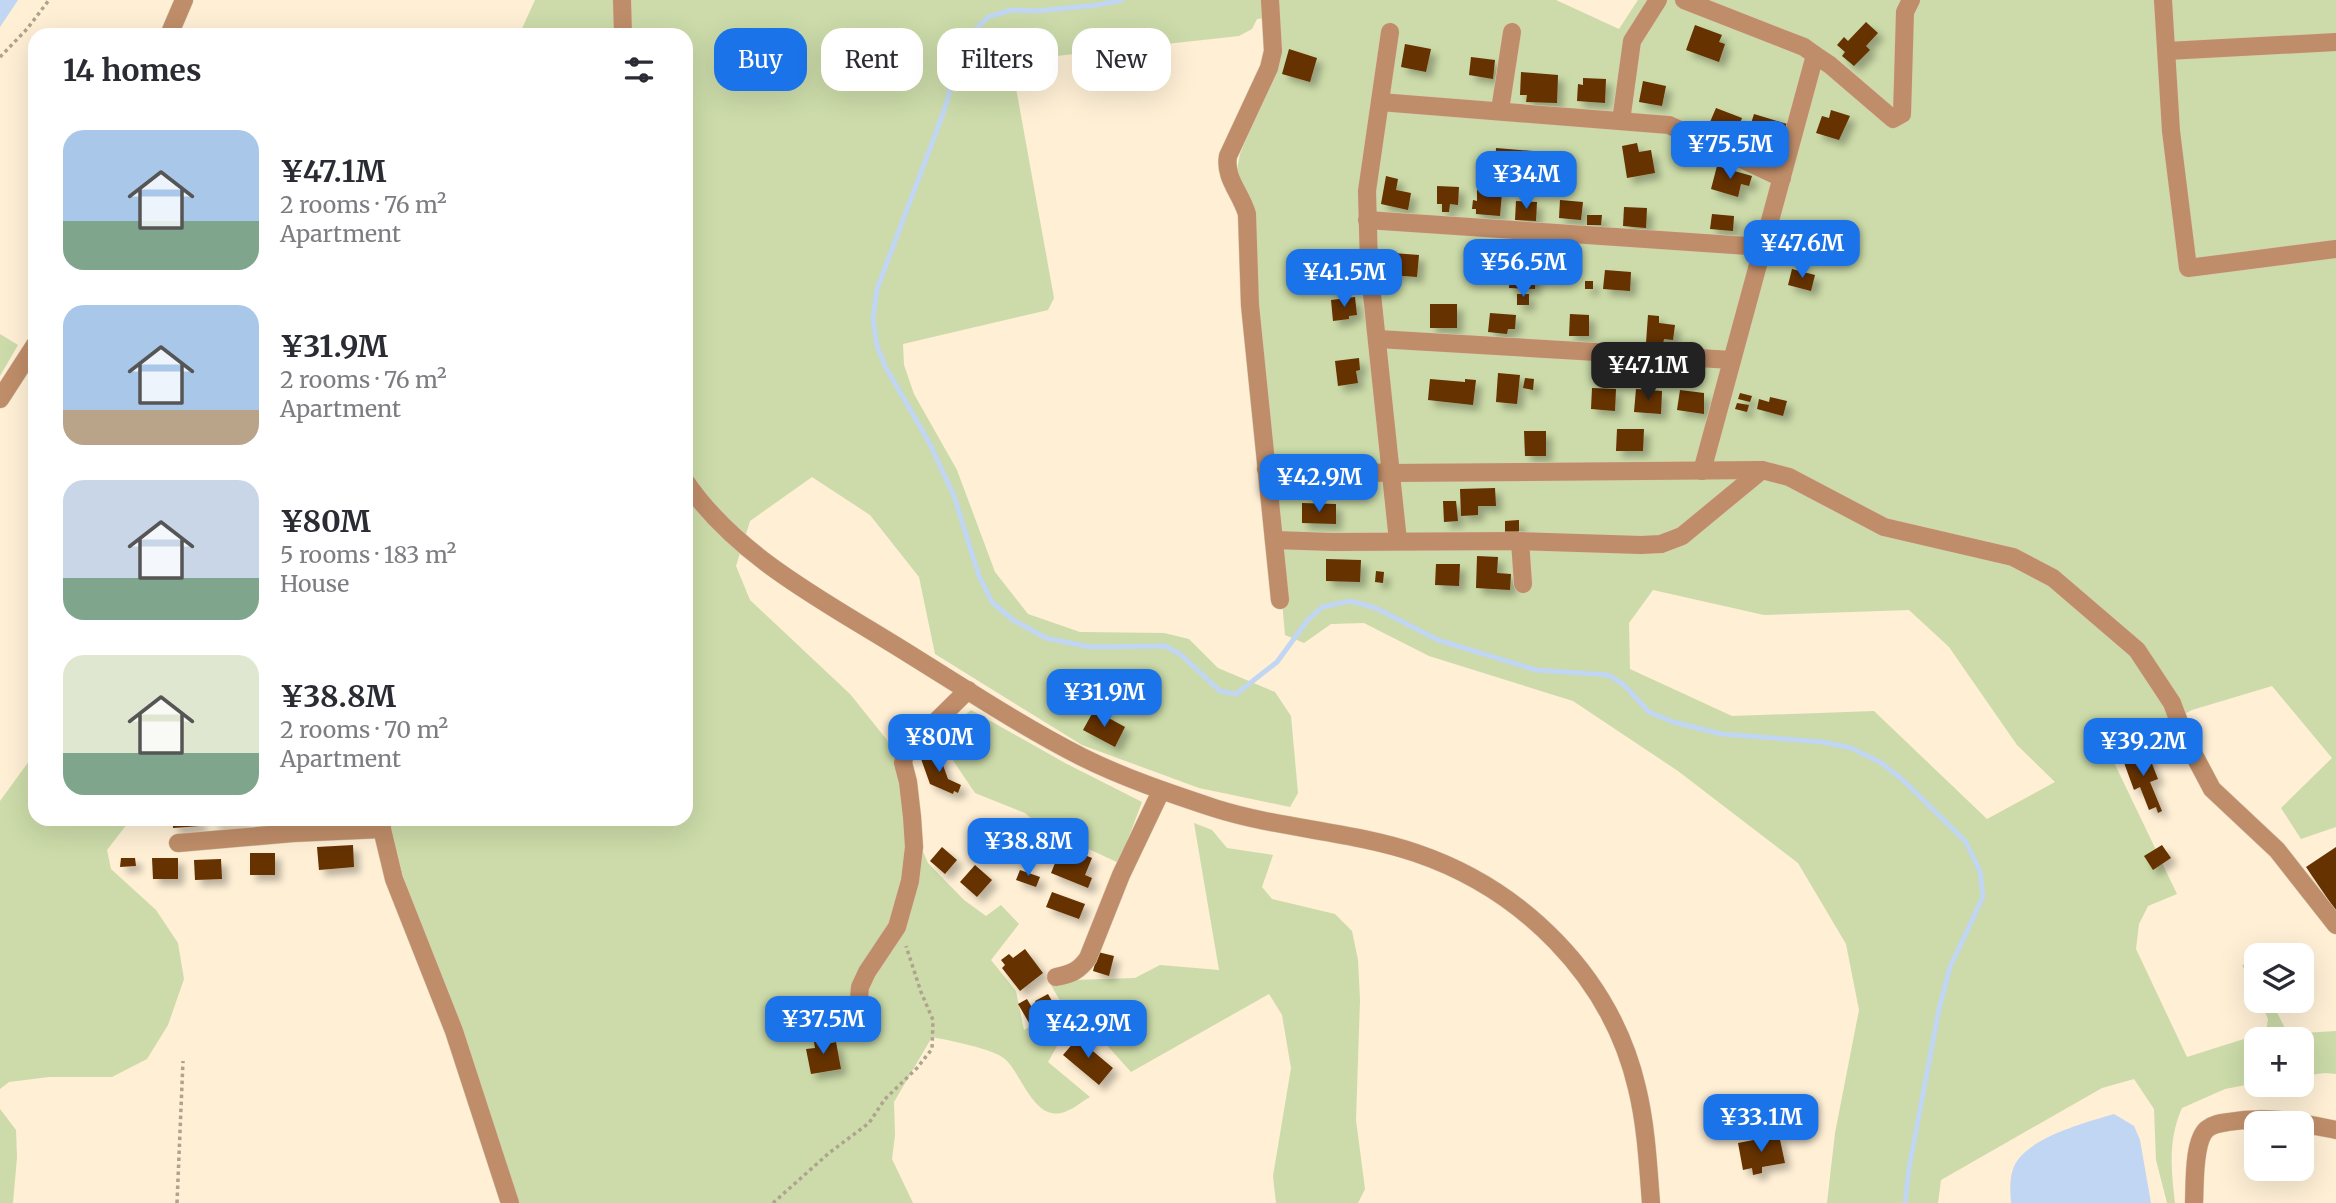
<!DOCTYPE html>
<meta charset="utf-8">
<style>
:root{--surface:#fff;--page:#f7f7f7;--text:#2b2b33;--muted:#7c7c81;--accent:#1a73e8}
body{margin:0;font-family:Merriweather,serif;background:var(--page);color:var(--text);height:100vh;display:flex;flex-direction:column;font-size:26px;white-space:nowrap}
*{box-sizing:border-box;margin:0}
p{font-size:23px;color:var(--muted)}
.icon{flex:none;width:38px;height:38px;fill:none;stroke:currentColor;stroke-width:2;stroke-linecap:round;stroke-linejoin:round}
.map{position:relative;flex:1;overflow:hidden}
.panel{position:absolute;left:28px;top:28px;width:665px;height:798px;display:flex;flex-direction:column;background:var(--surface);border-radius:21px;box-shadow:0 7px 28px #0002}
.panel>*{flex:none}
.top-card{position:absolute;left:714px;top:28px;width:665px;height:63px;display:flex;gap:14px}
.buttons{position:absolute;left:2244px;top:943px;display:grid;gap:14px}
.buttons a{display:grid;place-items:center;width:70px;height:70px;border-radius:14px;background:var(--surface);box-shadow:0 7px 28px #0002;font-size:35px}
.price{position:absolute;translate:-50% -60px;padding:0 16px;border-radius:14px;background:var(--accent);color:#fff;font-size:23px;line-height:46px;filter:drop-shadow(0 2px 4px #0008)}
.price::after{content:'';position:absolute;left:50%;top:42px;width:21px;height:16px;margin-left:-10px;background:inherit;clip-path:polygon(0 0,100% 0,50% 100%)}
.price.selected{background:#222;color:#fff}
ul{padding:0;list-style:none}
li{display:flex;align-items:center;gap:21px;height:175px;padding:0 35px}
li span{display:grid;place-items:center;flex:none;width:196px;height:140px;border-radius:21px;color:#555}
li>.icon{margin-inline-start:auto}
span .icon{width:84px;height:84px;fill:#fffc;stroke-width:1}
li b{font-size:30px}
h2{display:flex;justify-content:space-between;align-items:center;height:84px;padding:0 35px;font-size:30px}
.tag{padding:0 24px;border-radius:21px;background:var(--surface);box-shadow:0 7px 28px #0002;font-size:24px;line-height:63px}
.tag.selected{background:var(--accent);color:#fff}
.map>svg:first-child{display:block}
.green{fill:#ccdba9;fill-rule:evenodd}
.water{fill:#c0d6f2}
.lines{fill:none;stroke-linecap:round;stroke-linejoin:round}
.stream{stroke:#c0d6f2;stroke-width:5}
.building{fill:#653004;filter:url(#shadow)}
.minor-casing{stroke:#d9ccb4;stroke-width:19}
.path{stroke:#afa38f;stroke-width:3.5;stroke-dasharray:3.5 3.5;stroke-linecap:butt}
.minor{stroke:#bf8d69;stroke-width:18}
</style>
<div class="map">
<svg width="2336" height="1203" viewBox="0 0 2336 1203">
<defs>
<filter id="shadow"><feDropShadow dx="6" dy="6" stdDeviation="3.5" flood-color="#0004"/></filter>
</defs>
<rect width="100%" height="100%" fill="#feefd5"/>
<!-- green -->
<g class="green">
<path d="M535 0H1556L1619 29 1638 0H2336V827L2301 839 2281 808 2332 758 2272 686 2192 710 2110 754 2177 894 2148 906 2139 924 2136 949 2187 1057 2266 1032 2268 1019 2260 1001H2271L2286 1030 2303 1033 2336 1031V1074L2325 1073 2301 1076V1040H2256V1083L2225 1089 2182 1108C2168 1139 2171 1170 2175 1203H2167L2156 1160 2154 1109 2134 1079 2102 1088 1941 1180 1938 1203H1827L1835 1133 1859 1010 1846 944 1798 863 1678 771 1573 701 1429 656 1364 623 1331 624 1304 643 1285 635 1255 293 1237 170 1240 154 1279 60 1278 17 1257 19 1252 29 1239 36 1029 59 1014 77 1054 298 1048 310 903 344 904 365 914 394 957 470 995 572 1028 614 1080 632 1164 633 1189 639 1218 668 1275 692 1291 716 1298 793 1290 807 1199 788 1082 745 935 654 919 577 870 515 812 477 750 521 736 566 750 600 850 694 887 740 912 795 917 838 928 863 964 900 986 916 1001 905 1019 924 991 960 1016 991 1024 1030 1063 1006 1051 985 1073 980 1135 978 1160 965 1219 970 1194 823 1212 830 1227 848 1273 855 1262 887 1272 899 1335 914 1352 931 1358 960 1360 1000 1356 1120 1365 1189 1358 1203H1276L1273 1176 1291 1068 1282 1015 1269 994 1131 1072 1088 1024 1069 1025 1048 1062 1090 1097C1081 1102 1071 1111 1061 1113 1033 1119 1021 1073 1005 1059 994 1049 948 1040 932 1037L894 1102 895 1135 892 1159 913 1203H515L404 880 389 819H686V35H519ZM1653 590 1764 615 1909 610 1949 647 2017 745 2055 782 1987 819 1874 711 1732 716 1630 669 1629 623Z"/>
<path d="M0 334 18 345 0 376Z"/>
<path d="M971 710 1065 763 1142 802 1119 863 1041 827 1025 813 975 793 938 738Z"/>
<path d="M35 753V819H131L107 850 111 869 156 910 178 943 184 979 168 1025 147 1059 112 1077H49L9 1082 0 1089V801Z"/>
<path d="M2253 964 2256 970V993L2242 965Z"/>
<path d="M0 1109 16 1130 17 1157 13 1203H0Z"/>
</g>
<!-- water -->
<g class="water">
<path d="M0 0H18L0 27Z"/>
<path d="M2114 1114 2134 1126 2140 1140 2151 1203H2011C2010 1189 2009 1173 2017 1161 2034 1136 2087 1122 2114 1114Z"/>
</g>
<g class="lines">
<!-- stream -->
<path class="stream" d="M1122 0 1098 5 1037 11 1012 10 988 17 972 33 959 58 944 111 877 289 873 319 877 346 885 366 930 444 954 496 979 576 992 602 1013 620 1046 638 1090 647 1165 646 1180 654 1220 691 1236 694 1277 662 1307 621 1322 607 1350 601 1376 608 1438 640 1536 670 1608 675 1623 684 1649 712 1673 722 1722 734 1823 742 1851 748 1880 762 1903 780 1965 841 1980 871 1983 897 1950 967 1939 1009 1909 1168 1905 1203"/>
</g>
<!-- building -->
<g class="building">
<path d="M1866 22 1878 33 1866 46 1870 50 1854 66 1842 56 1845 52 1837 45 1844 37 1848 41Z"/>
<path d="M1695 25 1722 35 1719 42 1725 44 1719 62 1686 50Z"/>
<path d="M1405 44 1431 49 1426 72 1401 67Z"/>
<path d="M1289 49 1317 58 1310 82 1282 74Z"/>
<path d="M1471 57 1495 60 1493 79 1469 75Z"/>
<path d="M1521 72 1558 75 1557 103 1526 102 1527 95H1520Z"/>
<path d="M1583 78 1606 79 1605 103 1577 101 1578 84 1583 85Z"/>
<path d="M1643 81 1666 86 1662 106 1639 102Z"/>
<path d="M1716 108 1742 118 1736 133 1710 122Z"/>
<path d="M1831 110 1850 116 1839 140 1816 133 1822 116 1829 118Z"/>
<path d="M1754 114 1787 124 1779 150 1746 139Z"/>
<path d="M1637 143 1639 152 1651 150 1655 173 1627 178 1622 146Z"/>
<path d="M1496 148 1533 151 1532 167 1526 166V171L1495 169Z"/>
<path d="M1717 166 1752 176 1749 186 1741 184 1738 197 1711 189Z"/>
<path d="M1386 176 1398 179 1396 190 1411 193 1408 210 1381 204Z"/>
<path d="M1437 186 1459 187 1458 205 1450 204 1449 212H1442V204H1437Z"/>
<path d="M1477 190 1502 192 1500 216 1476 214V209H1472L1473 200 1477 201Z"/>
<path d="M1560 200 1583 202 1581 220 1559 218Z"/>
<path d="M1516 201 1537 202 1536 221 1515 220Z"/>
<path d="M1624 207 1647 208 1646 228 1623 226Z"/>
<path d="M1712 214 1734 216 1733 231 1710 229Z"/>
<path d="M1587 215H1602L1601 225H1587Z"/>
<path d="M1511 251 1536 252 1535 289 1509 288Z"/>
<path d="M1352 252 1353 266 1348 267V271L1338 272 1337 268H1329L1328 253Z"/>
<path d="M1393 253 1419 255 1417 277 1391 275Z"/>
<path d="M1792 269 1815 275 1811 291 1788 285Z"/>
<path d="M1605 270 1631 272 1630 291 1603 289Z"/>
<rect x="1585" y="281" width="8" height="8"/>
<rect x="1517" y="294" width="12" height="11"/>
<path d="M1355 297 1357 315 1349 316V319L1333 321 1331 300Z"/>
<rect x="1430" y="304" width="27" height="24"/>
<path d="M1490 313 1516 315 1515 329H1508L1507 334 1488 332Z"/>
<path d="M1570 314 1589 315V336H1569Z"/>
<path d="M1648 315 1659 316V323L1675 325 1673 340 1664 339 1663 344 1646 343Z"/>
<path d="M1359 358 1360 370 1356 371 1358 383 1338 386 1335 361Z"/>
<path d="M1498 373 1520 375 1517 404 1496 402Z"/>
<path d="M1525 378 1534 379 1533 390 1523 388Z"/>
<path d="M1430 379 1465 382V379L1476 380 1473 405 1428 400Z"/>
<path d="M1592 388 1616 389 1615 411 1591 409Z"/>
<path d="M1636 389 1662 391 1661 414 1634 412Z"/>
<path d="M1680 390 1704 393V414L1677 410Z"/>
<path d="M1740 393 1752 396 1750 402 1738 399Z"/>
<path d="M1770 397 1787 401 1783 416 1757 409 1759 399 1769 402Z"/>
<path d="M1737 403 1749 405 1747 412 1735 409Z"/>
<path d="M1617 429H1644L1643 451H1616Z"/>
<path d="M1524 431H1546V456H1525Z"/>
<path d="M1495 488 1496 506H1478V515L1461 516 1460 489Z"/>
<path d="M1443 501H1456L1458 521 1444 522Z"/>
<path d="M1302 503 1336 504V524L1302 523Z"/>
<path d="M1519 520V536H1505V521Z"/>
<path d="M1477 556 1498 557 1497 573 1511 574 1510 590 1476 588Z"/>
<path d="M1326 559 1361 560 1360 582 1326 581Z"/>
<path d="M1436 564H1460L1459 586 1435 585Z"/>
<path d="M1376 571 1384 572 1383 583 1375 582Z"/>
<path d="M1094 710 1125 727 1115 747 1083 730Z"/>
<path d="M2147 751 2158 779 2150 782 2162 811 2158 813 2156 807 2149 810 2140 787 2134 790 2123 760Z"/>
<path d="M925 754 927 758 939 754 948 779 961 785 958 793 954 791 953 794 930 784 920 756Z"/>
<path d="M173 819H200V826L173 828Z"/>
<rect x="213" y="819" width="32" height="5"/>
<rect x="251" y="819" width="26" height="3"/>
<path d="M353 845 354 867 319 870 317 847Z"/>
<path d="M2162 845 2171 858 2153 870 2144 856Z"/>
<path d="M1062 846 1092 858 1085 875 1092 878 1088 888 1051 873Z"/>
<path d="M942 847 957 860 945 874 930 861Z"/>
<path d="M2336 847V911L2306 867Z"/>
<rect x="250" y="853" width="25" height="22"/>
<path d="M121 858H135L136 866 120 867Z"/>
<path d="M152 858H178V879H153Z"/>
<path d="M221 859 222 879 195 880 194 860Z"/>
<path d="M975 865 992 880 977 897 960 882Z"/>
<path d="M1020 870 1040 877 1036 887 1016 880Z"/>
<path d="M1052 892 1085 904 1079 919 1046 907Z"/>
<path d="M1025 949 1043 973 1020 991 1002 968 1005 965 1001 960 1009 954 1013 958Z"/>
<path d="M1098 952 1114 956 1109 976 1093 971Z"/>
<path d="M1048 994 1056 1008 1042 1015 1035 1001Z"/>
<path d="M1027 999 1041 1023 1032 1028 1018 1004Z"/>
<path d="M825 1034 827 1044 836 1042 841 1069 811 1074 806 1049 815 1048 813 1036Z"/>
<path d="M1081 1034 1092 1043 1088 1047 1113 1068 1099 1085 1063 1055Z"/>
<path d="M1779 1135 1785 1163 1762 1167V1173L1753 1175 1752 1168 1743 1170 1738 1143Z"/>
</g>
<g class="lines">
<!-- minor casing -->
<g class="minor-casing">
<g id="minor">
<path d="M622 0 623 35"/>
<path d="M1270 0 1273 51 1269 68 1228 156C1224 178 1241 193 1247 214L1250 305 1280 600"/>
<path d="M1684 0 1804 47 1815 55"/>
<path d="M2163 0 2171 131 2188 268 2336 249"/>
<path d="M1390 32 1367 191 1369 266 1398 541"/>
<path d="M169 35 184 0"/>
<path d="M2167 51 2336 42"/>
<path d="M1380 102 1669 125 1782 178"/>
<path d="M1500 110 1512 32"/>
<path d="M1621 121 1632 41 1658 0"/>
<path d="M1367 220 1763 247"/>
<path d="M1378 339 1732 360"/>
<path d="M0 399 35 345"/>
<path d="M1266 469 1390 473 1762 470 1789 477 1884 527 2013 557 2053 578 2137 650 2172 703 2185 738 2212 789 2277 850 2336 925"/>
<path d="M1702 471 1815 55 1830 65 1893 119 1902 114 1905 12 1911 0"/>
<path d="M686 482C736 555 820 599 893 644 955 682 1017 724 1082 757 1124 778 1169 793 1214 808 1280 829 1351 831 1416 853 1522 889 1611 976 1637 1088 1646 1125 1648 1164 1651 1203"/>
<path d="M1274 540 1333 542 1520 541 1641 545 1661 544 1682 536 1762 470"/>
<path d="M1520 541 1523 584"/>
<path d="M382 819V829L394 879 454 1031 510 1203"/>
<path d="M178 843 293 833 382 829"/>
<path d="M1056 977C1071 974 1079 971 1088 958L1121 875 1161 791"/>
<path d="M857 1022 860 987 867 972 897 927 910 881 914 847 912 817 908 782 903 763 905 752 968 690"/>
<path d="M2194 1203C2195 1185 2193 1141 2207 1129 2213 1124 2221 1123 2228 1122 2268 1115 2297 1122 2336 1130"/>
</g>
</g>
<!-- path -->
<g class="path">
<path d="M0 57 27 29 49 0"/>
<path d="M177 1203 183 1061"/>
<path d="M773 1203 829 1153 869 1123 885 1099 917 1068 932 1049 933 1020 921 992 906 946"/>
</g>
<!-- minor -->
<use href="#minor" class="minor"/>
</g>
</svg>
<div class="buttons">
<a><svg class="icon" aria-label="layers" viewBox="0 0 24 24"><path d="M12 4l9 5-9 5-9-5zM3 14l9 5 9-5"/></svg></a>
<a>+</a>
<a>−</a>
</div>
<b class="price" style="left:1730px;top:181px">¥75.5M</b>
<b class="price" style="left:1526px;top:211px">¥34M</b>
<b class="price" style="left:1802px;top:280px">¥47.6M</b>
<b class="price" style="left:1523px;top:299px">¥56.5M</b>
<b class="price" style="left:1344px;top:309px">¥41.5M</b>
<b class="price selected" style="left:1648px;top:402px">¥47.1M</b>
<b class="price" style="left:1319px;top:514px">¥42.9M</b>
<b class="price" style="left:1104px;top:729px">¥31.9M</b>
<b class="price" style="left:939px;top:774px">¥80M</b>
<b class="price" style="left:2143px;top:778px">¥39.2M</b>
<b class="price" style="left:1028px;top:878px">¥38.8M</b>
<b class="price" style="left:823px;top:1056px">¥37.5M</b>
<b class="price" style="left:1088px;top:1060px">¥42.9M</b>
<b class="price" style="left:1761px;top:1154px">¥33.1M</b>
<div class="top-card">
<a class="tag selected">Buy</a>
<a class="tag">Rent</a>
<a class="tag">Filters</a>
<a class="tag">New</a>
</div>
<section class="panel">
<h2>14 homes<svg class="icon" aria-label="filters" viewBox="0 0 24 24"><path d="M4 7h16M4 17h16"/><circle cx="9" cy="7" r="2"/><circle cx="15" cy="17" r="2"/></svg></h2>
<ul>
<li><span style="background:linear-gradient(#a9c7e8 65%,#7fa58c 0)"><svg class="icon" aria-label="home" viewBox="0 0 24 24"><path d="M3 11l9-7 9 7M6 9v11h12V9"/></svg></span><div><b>¥47.1M</b><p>2 rooms · 76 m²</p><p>Apartment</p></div></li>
<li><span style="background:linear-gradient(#a9c7e8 75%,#b9a48a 0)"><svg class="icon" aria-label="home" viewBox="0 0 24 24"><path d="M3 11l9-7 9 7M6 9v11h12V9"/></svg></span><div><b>¥31.9M</b><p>2 rooms · 76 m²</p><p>Apartment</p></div></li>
<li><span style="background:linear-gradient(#c9d6e8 70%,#7fa58c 0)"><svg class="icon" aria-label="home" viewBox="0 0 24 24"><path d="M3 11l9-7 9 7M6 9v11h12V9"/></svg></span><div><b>¥80M</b><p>5 rooms · 183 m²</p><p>House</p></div></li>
<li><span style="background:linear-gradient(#dfe7d0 70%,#7fa58c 0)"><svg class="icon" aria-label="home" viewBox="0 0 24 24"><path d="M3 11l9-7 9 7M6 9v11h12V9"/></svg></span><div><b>¥38.8M</b><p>2 rooms · 70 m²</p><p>Apartment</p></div></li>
</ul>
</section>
</div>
